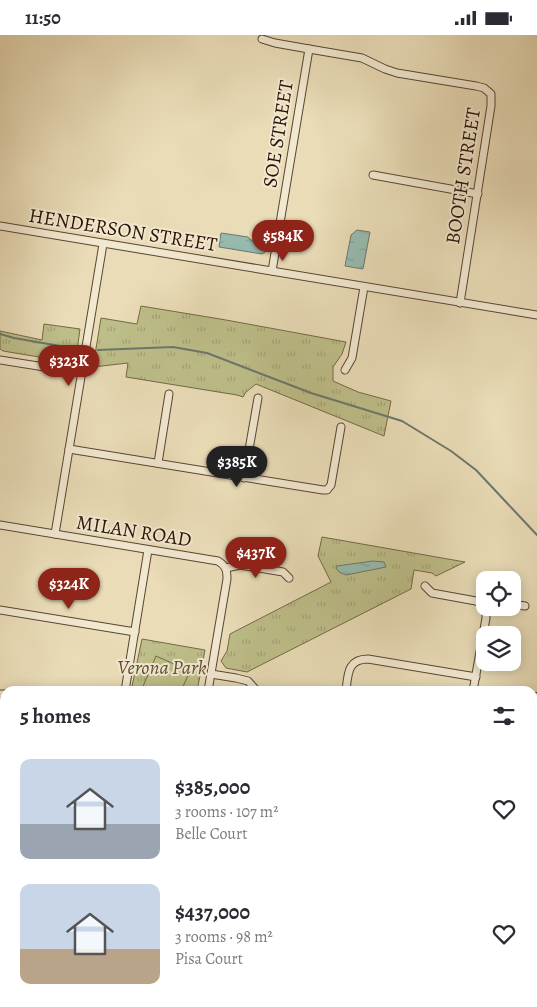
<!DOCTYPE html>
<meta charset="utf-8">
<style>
:root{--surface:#fff;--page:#f2f2f3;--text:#2b2b33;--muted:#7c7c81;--accent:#8f2418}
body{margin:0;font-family:Alegreya,serif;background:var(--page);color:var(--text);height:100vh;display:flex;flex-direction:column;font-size:19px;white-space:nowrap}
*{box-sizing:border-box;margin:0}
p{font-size:16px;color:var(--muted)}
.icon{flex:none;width:28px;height:28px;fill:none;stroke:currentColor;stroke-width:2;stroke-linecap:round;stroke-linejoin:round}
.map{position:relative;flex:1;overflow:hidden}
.side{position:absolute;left:0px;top:651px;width:538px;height:321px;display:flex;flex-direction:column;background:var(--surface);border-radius:15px 15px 0 0;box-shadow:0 2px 12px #0003}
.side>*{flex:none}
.tools{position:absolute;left:476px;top:536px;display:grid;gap:10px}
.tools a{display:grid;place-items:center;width:45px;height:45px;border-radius:10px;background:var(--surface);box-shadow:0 2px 12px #0003;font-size:25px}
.price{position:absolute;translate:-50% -42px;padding:0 11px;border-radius:18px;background:var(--accent);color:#fff;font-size:16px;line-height:32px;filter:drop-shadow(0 1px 2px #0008)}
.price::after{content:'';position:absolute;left:50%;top:30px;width:15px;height:11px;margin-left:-8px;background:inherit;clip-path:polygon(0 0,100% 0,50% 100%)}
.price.active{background:#222;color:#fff}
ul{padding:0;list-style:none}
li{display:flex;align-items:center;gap:15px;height:125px;padding:0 20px}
li span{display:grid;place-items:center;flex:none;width:140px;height:100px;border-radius:10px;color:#555}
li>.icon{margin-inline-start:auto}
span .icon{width:60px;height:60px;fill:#fffc;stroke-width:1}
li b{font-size:21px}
h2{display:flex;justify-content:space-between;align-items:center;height:60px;padding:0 20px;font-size:21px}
.status{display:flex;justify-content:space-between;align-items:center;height:35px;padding:0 25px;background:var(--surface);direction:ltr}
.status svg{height:14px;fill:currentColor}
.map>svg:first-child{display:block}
.grass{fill:url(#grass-tufts);stroke:#746848}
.pitch{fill:#bdbe89;stroke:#746848}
.water{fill:url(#water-ripples);stroke:#6c776c}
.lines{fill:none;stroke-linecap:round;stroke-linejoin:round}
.stream{stroke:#6c776c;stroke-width:2}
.street-casing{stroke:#5b4432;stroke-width:9}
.secondary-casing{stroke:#2c1206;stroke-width:12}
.street{stroke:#f1e8d0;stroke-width:7}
.secondary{stroke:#f1e8d0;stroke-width:10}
.labels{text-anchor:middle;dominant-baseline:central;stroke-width:4;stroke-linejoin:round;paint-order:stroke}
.street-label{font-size:20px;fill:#2c1206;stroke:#f1e8d0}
.park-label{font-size:20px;font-style:italic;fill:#5f4e34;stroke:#f1e8d0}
</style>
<div class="status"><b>11:50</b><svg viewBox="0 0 49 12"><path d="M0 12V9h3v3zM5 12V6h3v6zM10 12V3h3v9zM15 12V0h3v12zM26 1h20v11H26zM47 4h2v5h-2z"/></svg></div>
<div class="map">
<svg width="537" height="972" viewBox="0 0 537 972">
<defs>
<pattern id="grass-tufts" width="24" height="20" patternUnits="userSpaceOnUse" patternTransform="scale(1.25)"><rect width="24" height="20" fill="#bdbe89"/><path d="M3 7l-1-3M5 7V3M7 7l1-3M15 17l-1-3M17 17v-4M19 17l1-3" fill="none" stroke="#a3a275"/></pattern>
<pattern id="water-ripples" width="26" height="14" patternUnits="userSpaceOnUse" patternTransform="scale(1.25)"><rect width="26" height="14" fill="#97bbb0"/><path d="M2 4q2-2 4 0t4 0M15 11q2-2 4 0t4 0" fill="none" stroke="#82a096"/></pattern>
</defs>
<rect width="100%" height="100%" fill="#e9dcb7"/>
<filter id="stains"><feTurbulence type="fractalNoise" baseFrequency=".004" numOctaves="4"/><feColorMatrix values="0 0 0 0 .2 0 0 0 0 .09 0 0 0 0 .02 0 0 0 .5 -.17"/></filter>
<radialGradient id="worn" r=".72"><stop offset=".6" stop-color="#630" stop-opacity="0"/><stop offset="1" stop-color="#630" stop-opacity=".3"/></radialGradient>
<!-- grass -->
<g class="grass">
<path d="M141 271 226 285 346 307 342 319 333 332V346L358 357 391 366 384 401 256 349 246 357 243 362 237 360 126 342 128 328 93 332 101 283 137 289Z"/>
<path d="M44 289 80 294 76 323 73 326 69 327 3 316 0 314V296L42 305Z"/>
<path d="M322 502 465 527 436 541 432 538 414 535 411 554 247 637 226 633 221 626 227 616 230 599 331 547 318 521Z"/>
<path d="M142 604 205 615 197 656H131Z"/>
<path d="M0 810 5 811V853L0 852Z"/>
<path d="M90 968H134L136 972H90Z"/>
</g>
<!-- pitch -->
<path class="pitch" d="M156 621 190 636 181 656H141Z"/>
<!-- water -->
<g class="water">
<path d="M357 195 370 197 363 234 345 231 351 200Z"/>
<path d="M221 198 248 202 251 205 266 208 265 217 262 219 219 212Z"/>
<path d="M373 526 384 527 386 532 346 540 339 537 336 533 337 531Z"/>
</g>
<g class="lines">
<!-- stream -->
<g class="stream">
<path d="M0 299 14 303 77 314"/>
<path d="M98 315 173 312 207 318 311 358 402 386 451 416 476 435 537 500"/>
<path d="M0 829H5"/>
<path d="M120 968 121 972"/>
</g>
<!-- street casing -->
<g class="street-casing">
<g id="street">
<path d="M262 4 275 8 309 14 272 236"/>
<path d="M309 14 362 23 385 34 397 38 476 51 484 53 491 59V71L460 268"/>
<path d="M373 140 478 159"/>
<path d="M0 191 537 280"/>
<path d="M0 325 82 338"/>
<path d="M345 335 352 323 364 252"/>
<path d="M69 414 323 455H327L331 450 341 392"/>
<path d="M158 428 169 359"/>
<path d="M244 443 258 363"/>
<path d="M0 490 218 526C226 531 227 535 227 544L208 656"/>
<path d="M55 499 103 209"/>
<path d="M226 533 240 530 283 537 289 543"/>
<path d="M425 551 432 558 476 566C484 570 486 574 486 583L473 656"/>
<path d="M512 569 525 571"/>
<path d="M0 575 135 597"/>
<path d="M211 639 236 643 248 646 257 656"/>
<path d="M125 656 148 515"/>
<path d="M346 656C348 640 347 624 368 624L476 642"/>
<path d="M0 659H5"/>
<path d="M0 700 5 701"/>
<path d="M43 972 44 968"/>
<path d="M218 972 219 968"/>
</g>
</g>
<!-- secondary casing -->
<g class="secondary-casing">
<g id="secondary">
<path d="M532 679 537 663"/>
<path d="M532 723 537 700"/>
<path d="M532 782 537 783"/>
<path d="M532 801 537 800"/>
<path d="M0 905 5 906"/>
<path d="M390 968 417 972"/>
<path d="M479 972 481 968"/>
<path d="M489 972V968"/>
</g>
</g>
<!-- street -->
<use href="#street" class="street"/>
<!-- secondary -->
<use href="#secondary" class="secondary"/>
</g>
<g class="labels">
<!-- street labels -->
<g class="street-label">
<text transform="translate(278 99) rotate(-81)">SOE STREET</text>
<text transform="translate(463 141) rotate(-81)">BOOTH STREET</text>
<text transform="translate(123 195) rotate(9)">HENDERSON STREET</text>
<text transform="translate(134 496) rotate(9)">MILAN ROAD</text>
</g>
<!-- park labels -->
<g class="park-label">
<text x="162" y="632">Verona Park</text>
</g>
</g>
<rect width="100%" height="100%" filter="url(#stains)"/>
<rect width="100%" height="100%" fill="url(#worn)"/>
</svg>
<div class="tools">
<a><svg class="icon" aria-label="locate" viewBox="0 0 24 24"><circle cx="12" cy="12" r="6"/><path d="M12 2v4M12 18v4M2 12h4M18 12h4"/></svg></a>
<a><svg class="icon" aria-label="layers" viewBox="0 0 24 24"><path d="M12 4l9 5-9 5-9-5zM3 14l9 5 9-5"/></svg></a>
</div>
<b class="price" style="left:283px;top:227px">$584K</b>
<b class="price" style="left:69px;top:352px">$323K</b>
<b class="price active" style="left:237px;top:453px">$385K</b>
<b class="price" style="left:256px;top:544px">$437K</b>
<b class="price" style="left:69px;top:575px">$324K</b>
<section class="side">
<h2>5 homes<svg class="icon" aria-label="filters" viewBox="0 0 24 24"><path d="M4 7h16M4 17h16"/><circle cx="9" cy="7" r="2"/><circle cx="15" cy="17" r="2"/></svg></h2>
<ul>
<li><span style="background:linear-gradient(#c9d6e8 65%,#9aa5b1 0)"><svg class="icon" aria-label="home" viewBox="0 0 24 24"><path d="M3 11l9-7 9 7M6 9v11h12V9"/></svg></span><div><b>$385,000</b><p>3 rooms · 107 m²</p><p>Belle Court</p></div><svg class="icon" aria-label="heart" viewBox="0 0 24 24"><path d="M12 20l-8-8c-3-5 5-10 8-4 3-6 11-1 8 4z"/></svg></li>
<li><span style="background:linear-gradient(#c9d6e8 65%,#b9a48a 0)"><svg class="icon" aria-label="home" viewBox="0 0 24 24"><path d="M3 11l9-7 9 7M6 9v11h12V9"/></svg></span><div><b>$437,000</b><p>3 rooms · 98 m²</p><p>Pisa Court</p></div><svg class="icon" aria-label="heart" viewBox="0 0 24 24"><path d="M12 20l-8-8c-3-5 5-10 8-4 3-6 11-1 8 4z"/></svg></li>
</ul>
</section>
</div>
